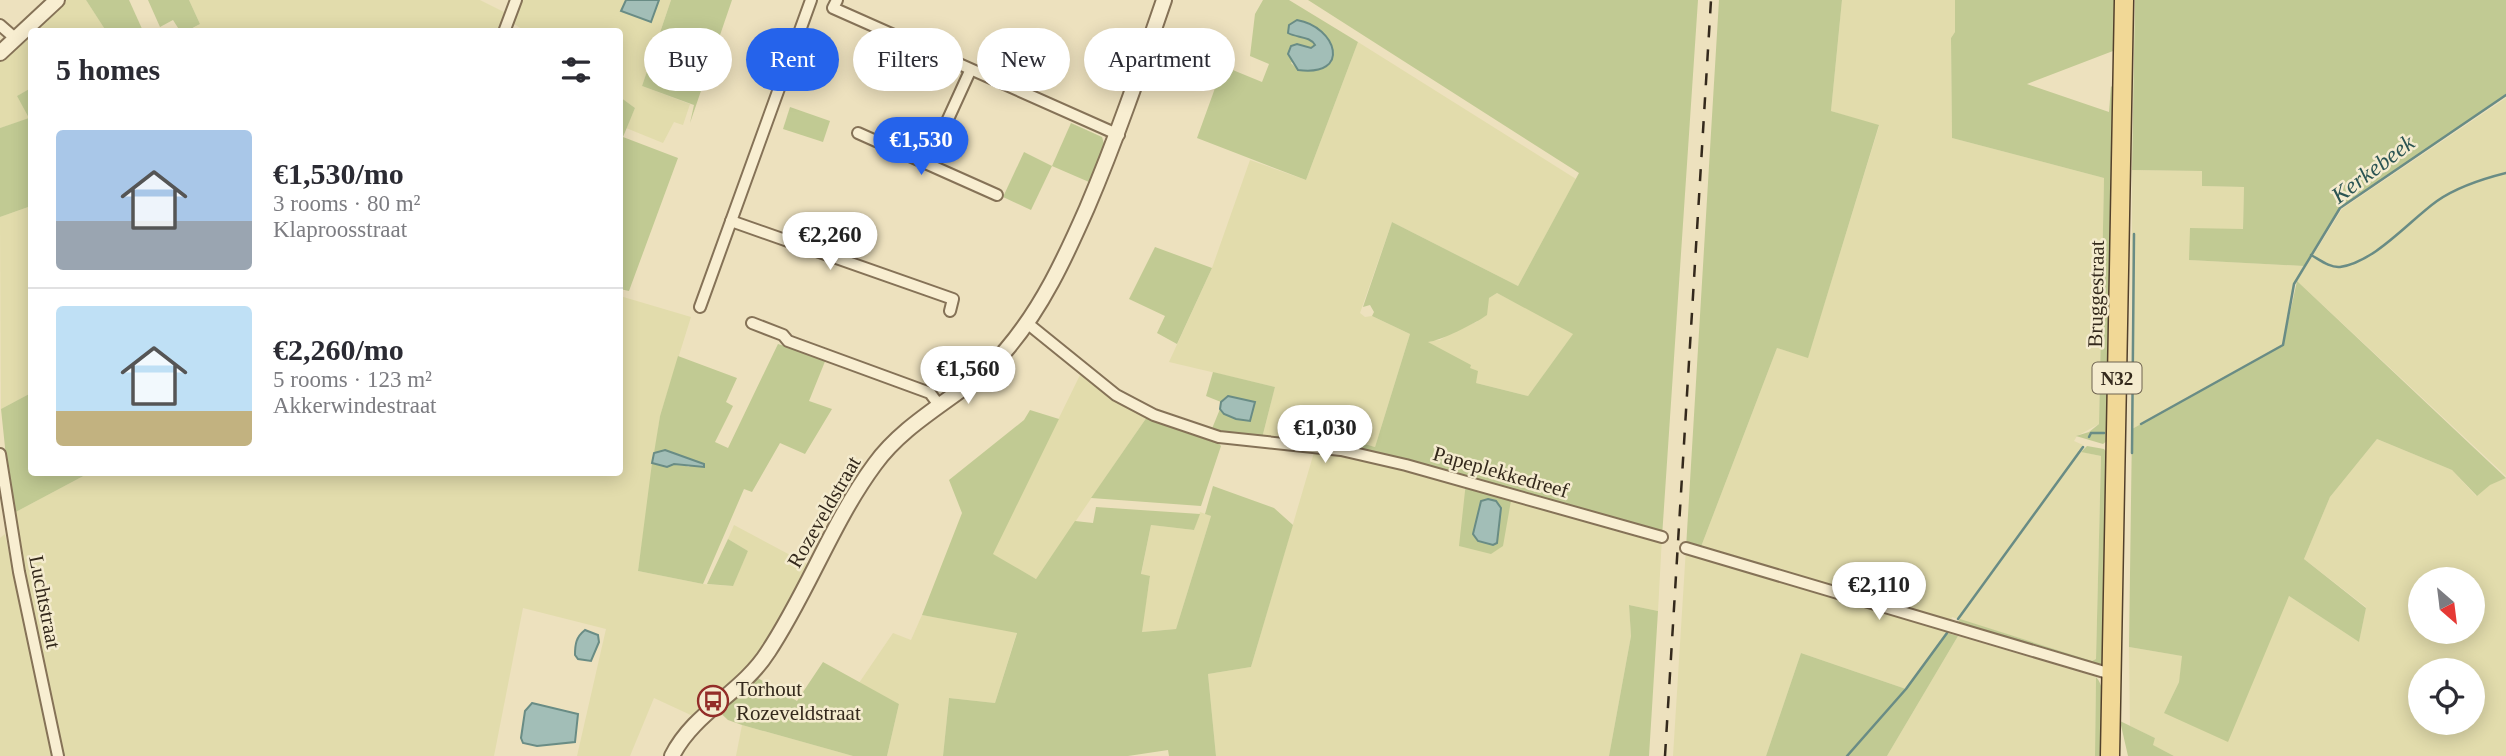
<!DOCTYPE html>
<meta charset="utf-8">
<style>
:root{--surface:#fff;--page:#f7f7f7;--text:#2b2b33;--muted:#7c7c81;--line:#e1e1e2;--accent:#2563eb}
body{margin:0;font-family:Georgia,serif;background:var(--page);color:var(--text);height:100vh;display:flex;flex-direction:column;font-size:26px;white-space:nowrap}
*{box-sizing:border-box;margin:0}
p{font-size:23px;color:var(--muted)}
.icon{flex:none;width:38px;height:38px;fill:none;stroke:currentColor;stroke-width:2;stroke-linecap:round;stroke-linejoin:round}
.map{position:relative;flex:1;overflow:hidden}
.details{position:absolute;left:28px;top:28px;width:595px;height:448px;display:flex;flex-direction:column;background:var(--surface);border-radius:7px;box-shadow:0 4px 18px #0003}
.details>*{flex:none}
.top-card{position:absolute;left:644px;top:28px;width:665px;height:63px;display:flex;gap:14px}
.needle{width:46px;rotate:152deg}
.tools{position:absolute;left:2408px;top:567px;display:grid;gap:14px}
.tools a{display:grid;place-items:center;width:77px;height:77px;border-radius:50%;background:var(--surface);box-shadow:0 4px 18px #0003;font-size:35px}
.price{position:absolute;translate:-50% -60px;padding:0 16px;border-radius:24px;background:#fff;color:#222;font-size:23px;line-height:46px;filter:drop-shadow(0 2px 4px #0008)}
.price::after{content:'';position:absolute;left:50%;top:42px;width:21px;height:16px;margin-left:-10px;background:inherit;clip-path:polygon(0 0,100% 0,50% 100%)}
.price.current{background:var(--accent);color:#fff}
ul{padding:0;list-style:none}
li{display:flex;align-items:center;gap:21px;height:175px;padding:0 28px}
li+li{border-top:2px solid var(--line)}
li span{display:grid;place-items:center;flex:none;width:196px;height:140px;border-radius:7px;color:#555}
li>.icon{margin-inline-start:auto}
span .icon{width:84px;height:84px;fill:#fffc;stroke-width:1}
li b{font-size:30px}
h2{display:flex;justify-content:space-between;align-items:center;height:84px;padding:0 28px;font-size:30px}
.pill{padding:0 24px;border-radius:32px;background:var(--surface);box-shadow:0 4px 18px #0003;font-size:24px;line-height:63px}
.pill.current{background:var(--accent);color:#fff}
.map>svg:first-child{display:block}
.farmland{fill:#e2dcac;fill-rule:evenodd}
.green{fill:#c1ca93;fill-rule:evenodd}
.water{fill:#a2beb7;stroke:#698c85;stroke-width:2}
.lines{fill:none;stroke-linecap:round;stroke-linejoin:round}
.stream{stroke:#698c85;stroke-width:2.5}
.minor-casing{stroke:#857257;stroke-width:14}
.tertiary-casing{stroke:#857257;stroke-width:18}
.primary-casing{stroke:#52402c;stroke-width:21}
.minor{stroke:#f8eed1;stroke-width:10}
.tertiary{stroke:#f8eed1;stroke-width:14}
.primary{stroke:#f1d896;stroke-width:18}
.rail{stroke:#34291c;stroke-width:2.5;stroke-dasharray:12 12;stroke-linecap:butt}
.labels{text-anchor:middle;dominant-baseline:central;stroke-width:5;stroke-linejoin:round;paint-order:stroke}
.shield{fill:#f4ebce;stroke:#6e6351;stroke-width:2}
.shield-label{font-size:19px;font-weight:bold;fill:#34291c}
.street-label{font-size:21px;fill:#34291c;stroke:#f4ebce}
.poi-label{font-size:21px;fill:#34291c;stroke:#f4ebce;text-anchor:start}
.water-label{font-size:23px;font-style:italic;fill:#2b5453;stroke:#f4ebce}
</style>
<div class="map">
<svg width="2506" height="756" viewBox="0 0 2506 756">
<rect width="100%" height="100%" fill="#ede1be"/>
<!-- farmland -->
<g class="farmland">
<path d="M67 0H86L106 31 32 32 31 88 17 96 30 118 0 128V59Z"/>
<path d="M189 0H480L506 13 498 31 187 32 200 24Z"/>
<path d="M520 0H671L642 86 690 104 683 125 674 122 663 143 626 128 635 108 620 97V32L525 31 511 22Z"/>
<path d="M1842 0H1955V32L1951 38 1952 138 2104 178 2099 424 2077 436 2074 441 2083 445 2078 451 2101 456 2096 659 2092 661 1952 617 1947 633 1906 689 1801 653 1766 756H1673L1686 548 1699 552 1777 348 1808 357 1879 126 1831 111Z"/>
<path d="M1358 42 1576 179 1518 286 1392 222 1360 313 1365 317 1372 316 1410 334 1375 447 1322 431 1512 495 1662 537 1658 611 1629 605 1631 636 1609 756H1216L1208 674 1251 667 1315 449 1261 442 1275 387 1169 362 1212 268 1250 160 1306 180Z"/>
<path d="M2506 98V476L2297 281 2342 209Z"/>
<path d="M2132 170 2202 171V186L2244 187 2243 229 2190 260 2304 266 2294 284 2283 345 2132 429Z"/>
<path d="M31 206V393L1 409 0 217Z"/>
<path d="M1497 293 1574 333 1528 396 1476 383 1470 368 1426 341 1440 340 1459 328 1477 322 1489 298Z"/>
<path d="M620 296 691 317 660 416 638 571 703 584 732 586 748 551 728 539 734 525 809 565 785 614 755 661 695 717 654 698 630 756H577L606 629 523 608 494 756H62L12 514 89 473 620 472Z"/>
<path d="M1082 371 1127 407 1147 417 1036 579 992 554Z"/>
<path d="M2377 439 2452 470 2476 496 2489 485 2506 478V756H2174L2152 745 2155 738 2130 726 2129 647 2183 656 2179 682 2164 713 2289 596 2359 642 2366 607 2304 559 2330 497ZM2420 579H2473V632H2420ZM2420 670H2473V723H2420Z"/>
<path d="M1200 512 1211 516 1176 629 1141 632 1150 577 1141 575 1151 525 1194 530Z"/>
<path d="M5 534 31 658 52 756H0V538Z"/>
<path d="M922 615 1017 632 995 703 949 698 943 756H887L899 704 859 683 893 633 911 640Z"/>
<path d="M1958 636 2096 677 2095 756H1887Z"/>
<path d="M742 725 853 756H736Z"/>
</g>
<!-- green -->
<g class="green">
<path d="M86 0H129L143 31H106Z"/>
<path d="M148 0H189L200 24 187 31H180L173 20 160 27Z"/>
<path d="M671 0H732L690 123 694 105 642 86Z"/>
<path d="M1263 0H1289L1358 42 1306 180 1197 138 1223 66 1262 82 1269 64 1250 56 1255 14ZM1303 22C1321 30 1338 42 1331 63 1316 70 1304 77 1291 63L1304 46 1311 48 1315 45 1307 38Z"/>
<path d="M1308 0H1698L1662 537 1512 495 1503 546 1491 554 1459 546 1466 482 1315 449 1321 431 1375 447 1410 334 1372 316 1374 312 1370 305 1363 307 1392 222 1518 286 1579 173ZM1497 293 1573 334 1528 396 1476 383 1478 371 1470 368 1471 365 1428 342C1440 341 1476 323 1487 315L1489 298Z"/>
<path d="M1719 0H1842L1831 111 1879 125 1808 358 1777 348 1699 552 1686 548Z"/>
<path d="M1955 0H2117L2116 47 2113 51 2027 84 2109 112 2111 86 2115 90 2108 440 2103 444 2076 436 2089 432 2099 424 2104 178 1952 138 1951 38 1955 32Z"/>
<path d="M2135 0H2506V94L2340 208 2304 266 2189 260 2190 228 2243 229 2244 187 2202 186V171L2132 170Z"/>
<path d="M31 88V206L0 217V128L29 118 17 96Z"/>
<path d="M620 97 635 108 623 137 678 158 629 291 620 289Z"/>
<path d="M790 107 830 121 823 142 783 129Z"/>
<path d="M1071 123 1102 137 1105 147 1089 182 1052 166Z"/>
<path d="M1024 152 1052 166 1031 210 1003 197Z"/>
<path d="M1155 247 1212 268 1177 344 1157 333 1165 316 1129 299Z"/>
<path d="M2297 281 2506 478 2490 485 2477 496 2452 470 2377 439 2330 497 2304 559 2366 608 2359 642 2289 596 2228 742 2164 713 2179 682 2182 656 2129 647 2132 429 2283 345Z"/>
<path d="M778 344 826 359 809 401 832 409 805 454 780 443 752 492 744 489 703 584 638 571 652 463C666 467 677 463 690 467 678 455 671 449 654 453L660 416 678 356 737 378 726 402 733 406 715 442 728 448Z"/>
<path d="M1213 372 1275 387 1261 442 1211 431 1220 409C1227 418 1239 419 1250 421L1225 398 1221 402 1206 396Z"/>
<path d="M31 393 32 472 89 473 12 514 1 409Z"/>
<path d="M1030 410 1059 419 993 554 1036 579 1075 521 1093 523 1096 507 1200 514 1194 530 1151 525 1141 574 1150 576 1142 632 1176 629 1211 516 1205 514 1213 486 1274 508 1293 525 1251 667 1208 674 1216 756H1169L1168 750 1128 756H943L949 698 995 703 1017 633 922 615 962 513 949 480 1024 420Z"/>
<path d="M1147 417C1164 423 1212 432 1221 446L1201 506 1091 498Z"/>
<path d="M2087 446 2104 449 2107 453 2103 666 2099 667 1956 626 1960 619 2092 661 2096 659 2101 456 2081 452Z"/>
<path d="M728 539 748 551 733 586 707 584Z"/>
<path d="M1629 605 1658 611 1649 756H1609L1631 636Z"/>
<path d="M1947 633 1958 636 1887 756H1766L1801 653 1906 689Z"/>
<path d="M823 662 899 704 887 756H853L742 725 728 720 714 707 751 674 797 701Z"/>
<path d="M2096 677C2109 690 2104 737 2103 756H2095Z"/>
<path d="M2120 721 2155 738 2153 745 2174 756H2128Z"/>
</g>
<!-- water -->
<g class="water">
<path d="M626 0H659L651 22 621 11Z"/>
<path d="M1297 20C1337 27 1352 77 1298 70L1288 54 1291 46 1297 44 1311 48 1315 45C1310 36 1297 38 1288 33L1289 25Z"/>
<path d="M1228 396 1255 402 1250 421 1236 419 1224 414 1220 409 1221 402Z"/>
<path d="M665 450 704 464V467L674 464 667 467 652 463 654 453Z"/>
<path d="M1488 499 1496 501 1501 508 1497 543 1493 545 1478 541 1473 534 1481 501Z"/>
<path d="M585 630 598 635 599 642 591 661 578 659 575 655C575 644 576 637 585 630Z"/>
<path d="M532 703 578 714 575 742 537 746 523 743 521 738 525 711Z"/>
</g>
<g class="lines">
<!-- stream -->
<g class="stream">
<path d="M2311 255C2320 260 2330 268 2340 267 2375 262 2409 221 2437 201 2457 187 2482 179 2506 173"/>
<path d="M2141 424 2283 345 2294 284 2340 208 2506 95"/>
<path d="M2089 437 2091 433H2104"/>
<path d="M2132 453 2134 234"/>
<path d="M1958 619 2083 447"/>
<path d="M1847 756 1906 689 1947 633"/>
</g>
<!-- minor casing -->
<g class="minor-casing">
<g id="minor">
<path d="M837 0 833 8 1119 135"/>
<path d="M0 25 16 39"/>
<path d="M504 32 516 0"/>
<path d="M858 133 997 195"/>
<path d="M928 163 970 71"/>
<path d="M731 221 953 299 950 311"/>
<path d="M700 307 811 0"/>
<path d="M752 323 783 335 788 341 930 393 939 405"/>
<path d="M1027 323 1116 395 1154 415 1219 437 1341 450 1406 465 1662 537"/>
<path d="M0 454 19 572 58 756"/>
<path d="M1686 548 2111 674"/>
</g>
</g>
<!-- tertiary casing -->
<g class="tertiary-casing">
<g id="tertiary">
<path d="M0 53 57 0"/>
<path d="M672 756C694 712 742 693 768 652 808 592 832 522 875 464 910 416 968 394 1006 350 1042 308 1065 258 1087 208 1116 140 1140 70 1164 0"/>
</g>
</g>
<!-- primary casing -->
<g class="primary-casing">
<path id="primary" d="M2110 756 2124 0"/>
</g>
<!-- minor -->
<use href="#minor" class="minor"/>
<!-- tertiary -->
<use href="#tertiary" class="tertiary"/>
<!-- primary -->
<use href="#primary" class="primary"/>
<!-- rail -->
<path class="rail" d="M1665 756 1711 0"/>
</g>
<!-- icons -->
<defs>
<g id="bus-ring" transform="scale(1.575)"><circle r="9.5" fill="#f4ebce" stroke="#932d28" stroke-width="1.5"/><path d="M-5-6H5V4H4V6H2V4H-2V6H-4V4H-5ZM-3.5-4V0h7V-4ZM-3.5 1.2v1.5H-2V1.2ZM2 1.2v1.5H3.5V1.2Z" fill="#932d28"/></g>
</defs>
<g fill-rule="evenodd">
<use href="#bus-ring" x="713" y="701"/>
</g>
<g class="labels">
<!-- shield labels -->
<rect class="shield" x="2092.5" y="362.5" width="49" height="31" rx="5"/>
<g class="shield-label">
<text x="2117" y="378">N32</text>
</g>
<!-- street labels -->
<g class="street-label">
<text transform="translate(2096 294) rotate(-89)">Bruggestraat</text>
<text transform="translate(1501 472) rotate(16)">Papeplekkedreef</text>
<text transform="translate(824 512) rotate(-60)">Rozeveldstraat</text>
<text transform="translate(45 602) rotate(79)">Luchtstraat</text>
</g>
<!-- poi labels -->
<g class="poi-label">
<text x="736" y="689">Torhout<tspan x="736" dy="24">Rozeveldstraat</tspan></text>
</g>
<!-- water labels -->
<g class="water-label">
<text transform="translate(2373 169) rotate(-37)">Kerkebeek</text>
</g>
</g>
</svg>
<div class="tools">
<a><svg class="needle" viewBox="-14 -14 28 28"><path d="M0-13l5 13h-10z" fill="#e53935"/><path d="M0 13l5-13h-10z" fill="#7c7c81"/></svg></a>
<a><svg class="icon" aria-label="locate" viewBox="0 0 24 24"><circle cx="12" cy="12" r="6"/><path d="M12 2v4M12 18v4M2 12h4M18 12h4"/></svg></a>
</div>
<b class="price current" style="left:921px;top:177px">€1,530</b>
<b class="price" style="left:830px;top:272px">€2,260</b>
<b class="price" style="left:968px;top:406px">€1,560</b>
<b class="price" style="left:1325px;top:465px">€1,030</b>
<b class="price" style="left:1879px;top:622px">€2,110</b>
<div class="top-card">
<a class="pill">Buy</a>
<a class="pill current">Rent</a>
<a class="pill">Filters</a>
<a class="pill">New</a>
<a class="pill">Apartment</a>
</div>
<section class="details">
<h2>5 homes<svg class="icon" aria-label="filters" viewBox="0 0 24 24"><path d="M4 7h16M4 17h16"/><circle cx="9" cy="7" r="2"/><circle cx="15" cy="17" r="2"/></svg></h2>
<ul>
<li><span style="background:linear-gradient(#a9c7e8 65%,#9aa5b1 0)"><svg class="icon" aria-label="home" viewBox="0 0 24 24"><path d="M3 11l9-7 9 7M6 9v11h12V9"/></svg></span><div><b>€1,530/mo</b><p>3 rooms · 80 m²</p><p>Klaproosstraat</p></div></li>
<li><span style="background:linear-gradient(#bfe0f5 75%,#c2b280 0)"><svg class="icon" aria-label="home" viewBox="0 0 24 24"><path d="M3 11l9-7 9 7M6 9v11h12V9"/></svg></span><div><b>€2,260/mo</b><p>5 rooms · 123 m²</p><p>Akkerwindestraat</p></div></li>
</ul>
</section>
</div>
